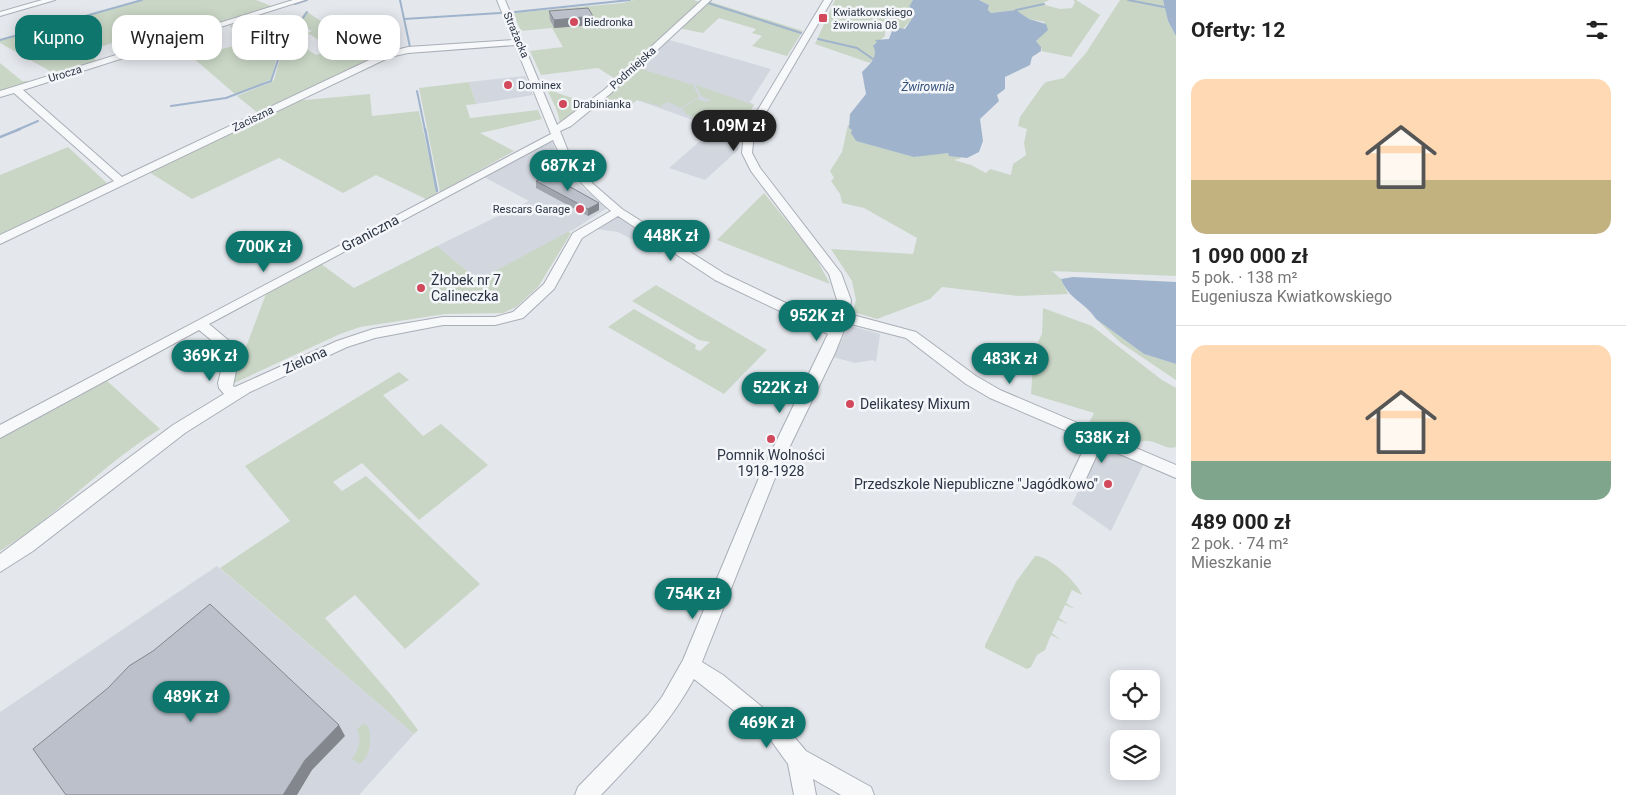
<!DOCTYPE html>
<html lang="pl">
<meta charset="utf-8">
<style>
:root{--surface:#fff;--page:#f6f6f6;--text:#222;--muted:#767676;--line:#e0e0e0;--accent:#0f766e}
body{margin:0;font-family:Roboto,sans-serif;background:var(--page);color:var(--text);height:100vh;display:flex;flex-direction:column;font-size:19px;white-space:nowrap}
*{box-sizing:border-box;margin:0}
p{font-size:16px;color:var(--muted)}
.icon{flex:none;width:28px;height:28px;fill:none;stroke:currentColor;stroke-width:2;stroke-linecap:round;stroke-linejoin:round}
.map{position:relative;flex:1;overflow:hidden}
.side{display:flex;flex-direction:column;background:var(--surface);width:450px}
.side>*{flex:none}
.banner{position:absolute;left:15px;top:15px;width:475px;height:45px;display:flex;gap:10px}
.controls{position:absolute;left:1110px;top:670px;display:grid;gap:10px}
.controls a{display:grid;place-items:center;width:50px;height:50px;border-radius:10px;background:var(--surface);box-shadow:0 2px 12px #0003;font-size:25px}
.price{position:absolute;translate:-50% -42px;padding:0 11px;border-radius:18px;background:var(--accent);color:#fff;font-size:16px;line-height:32px;filter:drop-shadow(0 1px 2px #0008)}
.price::after{content:'';position:absolute;left:50%;top:30px;width:15px;height:11px;margin-left:-8px;background:inherit;clip-path:polygon(0 0,100% 0,50% 100%)}
.price.active{background:#222;color:#fff}
ul{padding:0;list-style:none}
li{display:grid;align-content:center;gap:10px;height:265px;padding:0 15px}
li+li{border-top:1px solid var(--line)}
li span{display:grid;place-items:center;height:155px;border-radius:15px;color:#555}
li>.icon{margin-inline-start:auto}
span .icon{width:90px;height:90px;fill:#fffc;stroke-width:1}
li b{font-size:21px}
h2{display:flex;justify-content:space-between;align-items:center;height:60px;padding:0 15px;font-size:21px}
.pill{padding:0 18px;border-radius:15px;background:var(--surface);box-shadow:0 2px 12px #0003;font-size:18px;line-height:45px}
.pill.active{background:var(--accent);color:#fff}
main{display:flex;flex:1;min-height:0}
.map>svg:first-child{display:block}
.built{fill:#d2d6de}
.green{fill:#c9d6c5}
.water{fill:#9fb4cc}
.lines{fill:none;stroke-linecap:round;stroke-linejoin:round}
.stream-far1{stroke:#9fb4cc;stroke-width:2}
.stream{stroke:#9fb4cc;stroke-width:2.5}
.minor-casing{stroke:#a9aeb7;stroke-width:2}
.minor{fill:#f7f8fa;fill-rule:evenodd}
.wall{fill:#a1a5ae}
.shaded-wall{fill:#83868d}
.building{fill:#bbc0ca;stroke:#83868d}
.poi-dot{fill:#d1495b;stroke:#f4f6f9;stroke-width:2}
.labels{text-anchor:middle;dominant-baseline:central;stroke-width:5;stroke-linejoin:round;paint-order:stroke}
.far-poi-label{font-size:11px;fill:#2b3445;stroke:#f4f6f9;text-anchor:start}
.far-street-label{font-size:11px;fill:#2b3445;stroke:#f4f6f9}
.far-water-label{font-size:12px;font-style:italic;fill:#34527a;stroke:#f4f6f9}
.street-label{font-size:14px;fill:#2b3445;stroke:#f4f6f9}
.poi-label{font-size:14px;fill:#2b3445;stroke:#f4f6f9;text-anchor:start}
</style>
<main>
<div class="map">
<svg width="1176" height="795" viewBox="0 0 1176 795">
<rect width="100%" height="100%" fill="#e4e7ec"/>
<!-- built -->
<g class="built">
<path d="M666 39 771 69 750 102 754 105 743 122 738 150 705 180 669 168 715 128 637 100 627 108 600 100Z"/>
<path d="M525 76 533 95 476 104 469 82Z"/>
<path d="M550 142 553 143 556 154 576 182 607 208 573 230 478 280 437 246 529 201 484 177Z"/>
<path d="M614 217H620L667 248 660 254 618 232 596 229Z"/>
<path d="M851 326 880 334 876 362 873 360 855 363 833 357 843 337Z"/>
<path d="M1107 447 1144 463 1111 531 1072 504 1095 456 1100 458Z"/>
<path d="M217 566 414 734 359 795H0V712Z"/>
</g>
<!-- green -->
<g class="green">
<path d="M140 0H256L274 7 144 48 124 39 85 52 99 62 57 75 0 43V39Z"/>
<path d="M634 0H694L702 3 635 64 634 62 614 78 598 68 541 75 530 51 563 47 552 28 521 31 513 13 623 3Z"/>
<path d="M835 0H913L911 9 916 14 902 30 887 24H875L885 31V36L874 45 875 56 870 63 815 44Z"/>
<path d="M979 0H1049L1041 4 1060 9 1072 8 1075 2 1073 0H1076L1100 15 1071 57 1041 51 1042 49 1036 41 1045 22 1029 19 1016 10 991 13 988 10 989 5Z"/>
<path d="M1120 0H1163L1168 21 1176 36V276L1052 271 1061 279 1068 294 1018 296 942 287 930 299 877 319 853 312 856 300 852 281 831 249 913 254 917 238 864 208 842 203 840 194 831 181 834 178 830 171 842 152 848 125H850L856 141 917 157 924 154 948 153 962 158 954 160 971 165 986 173 990 169 1011 175 1013 164 1026 155 1024 143 1027 129 1018 126 1020 117 1042 86 1046 82 1064 78 1086 53Z"/>
<path d="M708 1 803 31 787 56 752 46 762 36 752 33 756 29 719 18 703 33 678 28Z"/>
<path d="M306 11 375 58 259 114 237 96 269 83 274 80 282 51 290 38 316 55 334 50 308 33 312 31 298 23Z"/>
<path d="M258 16 288 38 278 53 271 79 256 87 235 94 192 57 252 41 229 26Z"/>
<path d="M0 63 22 81H36L0 93Z"/>
<path d="M635 67 693 85 699 97 680 108 669 102 661 105 664 107 637 100 627 108 600 100Z"/>
<path d="M469 82 476 104 466 105 470 118 538 110 542 119 480 133 514 151 440 192 419 88Z"/>
<path d="M545 84C555 96 576 98 591 102L560 124C558 107 551 101 545 84Z"/>
<path d="M696 85 754 105 743 122 740 133 686 114 682 108 697 99 707 102 711 100 701 96Z"/>
<path d="M370 94 372 116 419 111 437 194 426 199 376 175 343 193 279 158 192 199 149 172 294 101Z"/>
<path d="M68 147 110 186 0 239V175Z"/>
<path d="M764 193 815 256 830 284 717 240Z"/>
<path d="M568 232 571 233 538 287 516 307 503 313 445 314 360 327 340 334 232 384 266 294 321 264 354 288 437 246 478 280Z"/>
<path d="M656 285 767 350 724 394 608 327 634 309 696 345 695 349 700 351 710 342 699 340 632 301Z"/>
<path d="M1043 308 1092 326 1162 380 1176 388V447C1166 450 1159 442 1149 441 1140 439 1134 447 1126 445V443L1091 431 1090 421 1094 413 1031 394 1034 350 1042 334Z"/>
<path d="M1096 319 1144 354 1176 364V380L1121 343Z"/>
<path d="M399 372 409 380 383 395 423 436 441 424 488 465 419 520 362 463 333 482 342 491 366 476 480 584 405 649 355 595 325 618 392 696 418 730 414 734 220 568 290 521 245 466Z"/>
<path d="M107 381 160 429C103 464 57 516 0 551V439Z"/>
<path d="M1035 556C1048 555 1078 583 1082 595L1072 590 1066 603 1075 609 1065 605 1059 618 1068 624 1058 620 1052 633 1061 640 1051 635 1045 650 1037 655 1031 667 1027 669 985 648V645L1016 582Z"/>
<path d="M363 724 368 726C372 738 371 758 359 764L352 759C359 750 362 740 357 729Z"/>
</g>
<!-- water -->
<g class="water">
<path d="M913 0H979L989 5 988 10 991 13 1016 10 1029 19 1046 24 1048 30 1036 41 1041 47V51L1032 57 1030 65 1005 77V89L997 95 999 101 980 119 983 141 979 152 967 158 949 156 948 153 914 157 856 141 851 133 852 130 849 128 850 114 866 94 862 72C869 65 879 57 873 46L877 42 875 40 889 39 892 31 890 28 874 23 905 29 915 14 909 7Z"/>
<path d="M1163 0H1176V36L1168 21Z"/>
<path d="M1073 277 1176 282V364L1144 354 1096 319C1084 301 1070 301 1061 279Z"/>
</g>
<g class="lines">
<!-- stream-far1 -->
<g class="stream-far1">
<path d="M400 0 410 47"/>
<path d="M1128 0 1164 7"/>
<path d="M708 3 801 33"/>
<path d="M295 4 307 0"/>
<path d="M1016 10 1044 4"/>
<path d="M515 12 630 0"/>
<path d="M404 19 500 13"/>
<path d="M818 39 857 48 873 59"/>
<path d="M0 40 142 0"/>
<path d="M417 91 425 130"/>
<path d="M171 106 226 98 271 81 282 48 307 12"/>
<path d="M17 130 38 121"/>
</g>
<!-- stream -->
<g class="stream">
<path d="M425 129 437 191"/>
<path d="M0 137 20 129"/>
</g>
<!-- minor casing -->
<g class="minor-casing">
<g id="minor">
<path d="M42 0H55L0 16V12Z"/>
<path d="M293 0H305L23 90 122 177 384 53 408 47 513 40 497 0H505L557 125 604 90 702 0H711L610 94 571 126 560 131 568 151 592 183 622 209 725 274 832 325 837 300 829 274 751 171 742 153 744 133 824 0H832L754 133 752 153 760 168 841 273 851 300 849 314 916 332 976 376 1000 390 1176 465V478L1101 446 1084 483 1078 484 1072 483 1070 478 1088 440 990 398 966 384 906 338 847 323 835 353 777 473 702 662 723 675 784 725 806 751 871 787 874 795H841L813 779 816 795H794L788 764 770 739 694 679C668 726 638 756 601 795H575L578 787 648 715 662 697 683 660 761 473 828 334 715 280 618 216 582 238 554 289 523 318 495 325H443L375 338 347 347 250 392 185 433 33 551 0 572V554L173 425 224 394 219 388 218 383 226 352 199 330 0 438V425L551 134 515 45 408 53 390 57 0 244V235L114 181 14 93 0 97V91ZM553 140C565 169 588 191 611 211L573 233 544 284 513 312 495 317H443L373 329 337 341 235 387 233 386 240 350 209 324Z"/>
</g>
</g>
<!-- minor -->
<use href="#minor" class="minor"/>
</g>
<!-- wall -->
<g class="wall">
<path d="M549 11 593 16V25L554 28 550 20Z"/>
<path d="M536 181 599 210 588 216 536 188Z"/>
</g>
<!-- shaded-wall -->
<g class="shaded-wall">
<path d="M593 16V25L554 28V20Z"/>
<path d="M599 203V210L588 216V209Z"/>
<path d="M339 725 345 736 312 770 297 795H283L305 760Z"/>
</g>
<!-- building -->
<g class="building">
<path d="M588 8 593 16 554 20 549 11Z"/>
<path d="M549 175 599 203 588 209 536 181Z"/>
<path d="M210 604 339 725 305 760 283 795H66L33 749 108 688 129 666 153 651Z"/>
</g>
<!-- markers -->
<g class="poi-dot">
<rect x="818" y="13" width="10" height="10" rx="2.5"/>
<circle cx="574" cy="22" r="5"/>
<circle cx="508" cy="85" r="5"/>
<circle cx="563" cy="104" r="5"/>
<circle cx="580" cy="209" r="5"/>
<circle cx="421" cy="288" r="5"/>
<circle cx="850" cy="404" r="5"/>
<circle cx="771" cy="439" r="5"/>
<circle cx="1108" cy="484" r="5"/>
</g>
<g class="labels">
<!-- far-poi labels -->
<g class="far-poi-label">
<text x="833" y="12">Kwiatkowskiego<tspan x="833" dy="13">żwirownia 08</tspan></text>
<text x="584" y="22">Biedronka</text>
<text x="518" y="85">Dominex</text>
<text x="573" y="104">Drabinianka</text>
<text x="570" y="209" text-anchor="end">Rescars Garage</text>
</g>
<!-- far-street labels -->
<g class="far-street-label">
<text transform="translate(516 35) rotate(67)">Strażacka</text>
<text transform="translate(633 68) rotate(-42)">Podmiejska</text>
<text transform="translate(65 74) rotate(-17)">Urocza</text>
<text transform="translate(253 119) rotate(-26)">Zaciszna</text>
</g>
<!-- far-water labels -->
<g class="far-water-label">
<text x="928" y="87">Żwirownia</text>
</g>
<!-- street labels -->
<g class="street-label">
<text transform="translate(370 233) rotate(-28)">Graniczna</text>
<text transform="translate(305 360) rotate(-24)">Zielona</text>
</g>
<!-- poi labels -->
<g class="poi-label">
<text x="431" y="280">Żłobek nr 7<tspan x="431" dy="16">Calineczka</tspan></text>
<text x="860" y="404">Delikatesy Mixum</text>
<text x="771" y="455" text-anchor="middle">Pomnik Wolności<tspan x="771" dy="16">1918-1928</tspan></text>
<text x="1098" y="484" text-anchor="end">Przedszkole Niepubliczne "Jagódkowo"</text>
</g>
</g>
</svg>
<div class="controls">
<a><svg class="icon" aria-label="locate" viewBox="0 0 24 24"><circle cx="12" cy="12" r="6"/><path d="M12 2v4M12 18v4M2 12h4M18 12h4"/></svg></a>
<a><svg class="icon" aria-label="layers" viewBox="0 0 24 24"><path d="M12 4l9 5-9 5-9-5zM3 14l9 5 9-5"/></svg></a>
</div>
<b class="price active" style="left:734px;top:152px">1.09M zł</b>
<b class="price" style="left:568px;top:192px">687K zł</b>
<b class="price" style="left:671px;top:262px">448K zł</b>
<b class="price" style="left:264px;top:273px">700K zł</b>
<b class="price" style="left:817px;top:342px">952K zł</b>
<b class="price" style="left:210px;top:382px">369K zł</b>
<b class="price" style="left:1010px;top:385px">483K zł</b>
<b class="price" style="left:780px;top:414px">522K zł</b>
<b class="price" style="left:1102px;top:464px">538K zł</b>
<b class="price" style="left:693px;top:620px">754K zł</b>
<b class="price" style="left:191px;top:723px">489K zł</b>
<b class="price" style="left:767px;top:749px">469K zł</b>
<div class="banner">
<a class="pill active">Kupno</a>
<a class="pill">Wynajem</a>
<a class="pill">Filtry</a>
<a class="pill">Nowe</a>
</div>
</div>
<section class="side">
<h2>Oferty: 12<svg class="icon" aria-label="filters" viewBox="0 0 24 24"><path d="M4 7h16M4 17h16"/><circle cx="9" cy="7" r="2"/><circle cx="15" cy="17" r="2"/></svg></h2>
<ul>
<li><span style="background:linear-gradient(#ffd9b3 65%,#c2b280 0)"><svg class="icon" aria-label="home" viewBox="0 0 24 24"><path d="M3 11l9-7 9 7M6 9v11h12V9"/></svg></span><div><b>1 090 000 zł</b><p>5 pok. · 138 m²</p><p>Eugeniusza Kwiatkowskiego</p></div></li>
<li><span style="background:linear-gradient(#ffd9b3 75%,#7fa58c 0)"><svg class="icon" aria-label="home" viewBox="0 0 24 24"><path d="M3 11l9-7 9 7M6 9v11h12V9"/></svg></span><div><b>489 000 zł</b><p>2 pok. · 74 m²</p><p>Mieszkanie</p></div></li>
</ul>
</section>
</main>
